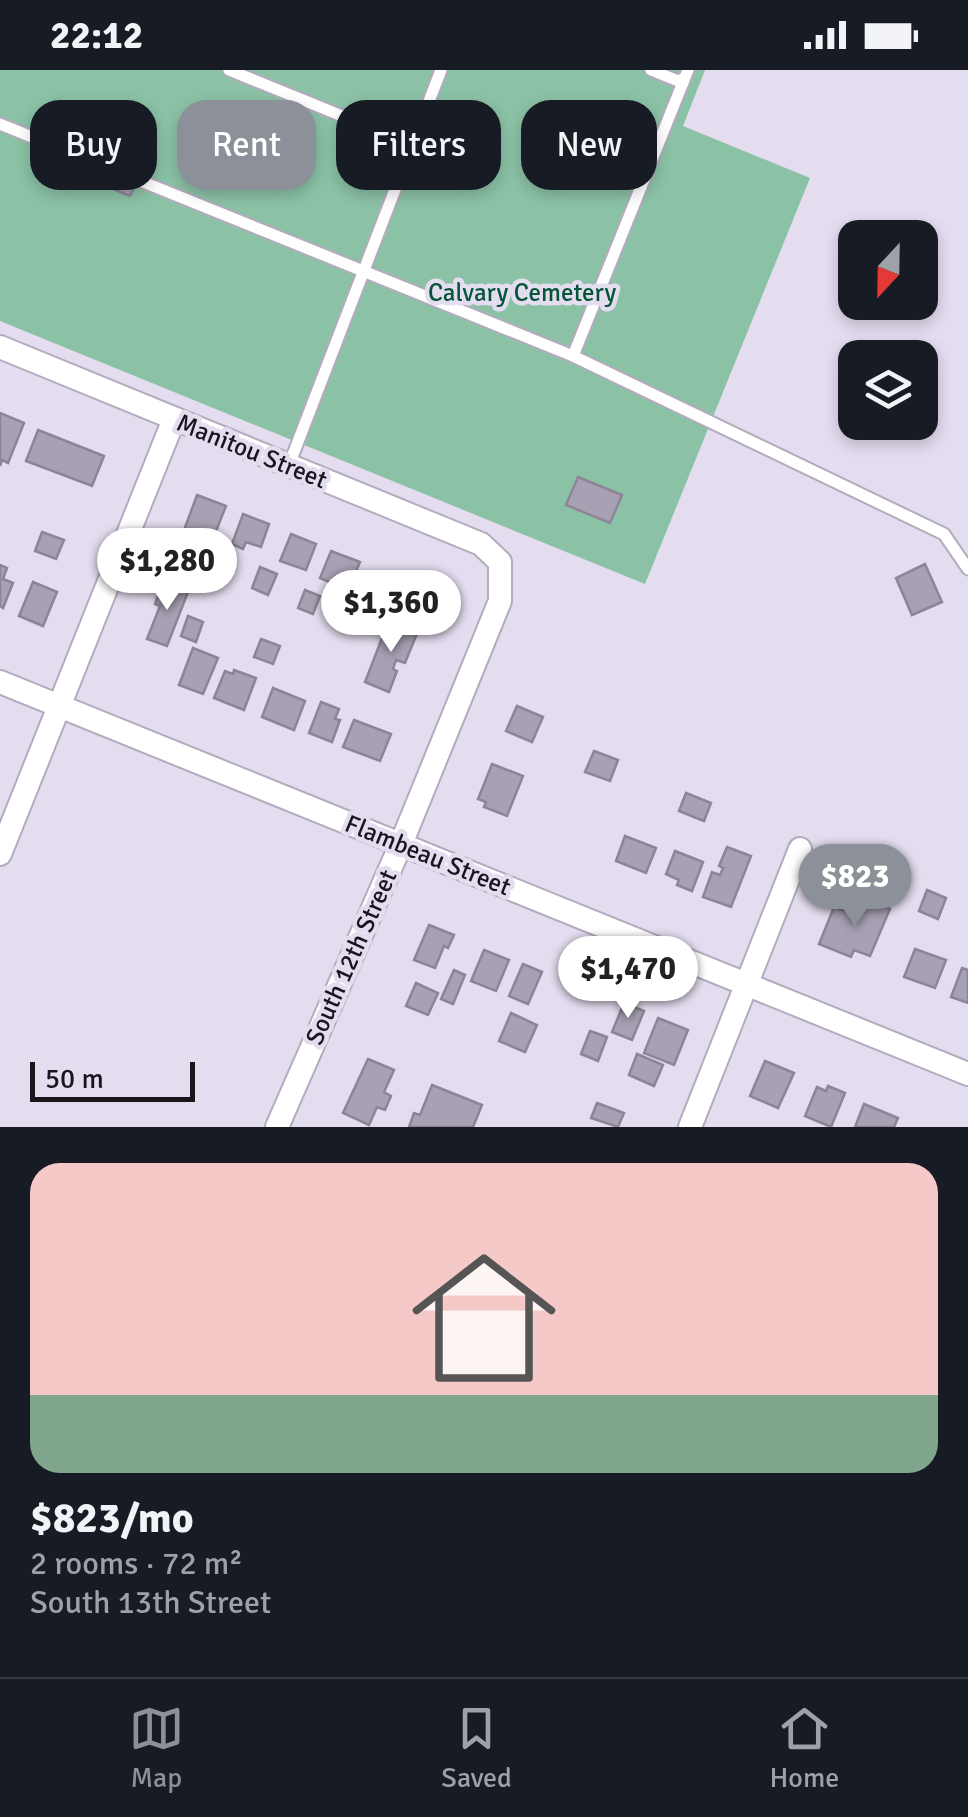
<!DOCTYPE html>
<meta charset="utf-8">
<style>
:root{--surface:#171b24;--page:#242831;--text:#f1f3f6;--muted:#9ea1a6;--line:#363941;--accent:#8c9099}
body{margin:0;font-family:Signika,sans-serif;background:var(--page);color:var(--text);height:100vh;display:flex;flex-direction:column;font-size:38px;white-space:nowrap}
*{box-sizing:border-box;margin:0}
p{font-size:32px;color:var(--muted)}
.icon{flex:none;width:55px;height:55px;fill:none;stroke:currentColor;stroke-width:2;stroke-linecap:round;stroke-linejoin:round}
.map{position:relative;height:1057px;overflow:hidden}
.drawer{display:flex;flex-direction:column;background:var(--surface);flex:1}
.drawer>*{flex:none}
.guide{position:absolute;left:30px;top:30px;width:910px;height:90px;display:flex;gap:20px}
.needle{width:65px;rotate:202deg}
.fabs{position:absolute;left:838px;top:150px;display:grid;gap:20px}
.fabs a{display:grid;place-items:center;width:100px;height:100px;border-radius:20px;background:var(--surface);box-shadow:0 5px 15px #0003;font-size:50px}
.scale{position:absolute;left:30px;bottom:25px;width:165px;box-sizing:border-box;padding-left:10px;border:5px solid #18151c;border-top:0;font-size:28px;line-height:35px;white-space:nowrap;color:#18151c;-webkit-text-stroke:8px #e4dcef;paint-order:stroke}
.price{position:absolute;translate:-50% -85px;padding:0 22px;border-radius:35px;background:#fff;color:#222;font-size:32px;line-height:65px;filter:drop-shadow(0 2px 5px #0008)}
.price::after{content:'';position:absolute;left:50%;top:60px;width:30px;height:22px;margin-left:-15px;background:inherit;clip-path:polygon(0 0,100% 0,50% 100%)}
.price.active{background:var(--accent);color:#fff}
ul{padding:0;list-style:none}
li{display:grid;align-content:center;gap:20px;height:530px;padding:0 30px}
li span{display:grid;place-items:center;height:310px;border-radius:30px;color:#555}
li>.icon{margin-inline-start:auto}
span .icon{width:180px;height:180px;fill:#fffc;stroke-width:1}
li b{font-size:42px}
.pill{padding:0 35px;border-radius:30px;background:var(--surface);box-shadow:0 5px 15px #0003;font-size:35px;line-height:90px}
.pill.active{background:var(--accent);color:#fff}
.status{display:flex;justify-content:space-between;align-items:center;height:70px;padding:0 50px;background:var(--surface);direction:ltr}
.status svg{height:28px;fill:currentColor}
.tab-bar{display:flex;justify-content:space-around;align-items:center;height:140px;border-top:2px solid var(--line);background:var(--surface);font-size:28px;color:var(--muted)}
.tab-bar a{display:grid;justify-items:center;gap:5px}
.tab-bar .active{color:var(--accent)}
.map>svg:first-child{display:block}
.green{fill:#8bc2a6}
.building{fill:#a8a0b3;stroke:#8d8597;stroke-width:2.5}
.lines{fill:none;stroke-linecap:round;stroke-linejoin:round}
.lane-casing{stroke:#b3abbe;stroke-width:15}
.street-casing{stroke:#b3abbe;stroke-width:26}
.lane{stroke:#fff;stroke-width:11}
.street{stroke:#fff;stroke-width:22}
.labels{text-anchor:middle;dominant-baseline:central;stroke-width:9;stroke-linejoin:round;paint-order:stroke}
.park-label{font-size:25px;fill:#065539;stroke:#e4dcef}
.street-label{font-size:25px;fill:#18151c;stroke:#e4dcef}
</style>
<div class="status"><b>22:12</b><svg viewBox="0 0 49 12"><path d="M0 12V9h3v3zM5 12V6h3v6zM10 12V3h3v9zM15 12V0h3v12zM26 1h20v11H26zM47 4h2v5h-2z"/></svg></div>
<div class="map">
<svg width="968" height="1057" viewBox="0 0 968 1057">
<rect width="100%" height="100%" fill="#e4dcef"/>
<!-- green -->
<path class="green" d="M0 0H705L683 56 810 108 645 514 0 251Z"/>
<!-- building -->
<g class="building">
<path d="M92 93 137 112 130 126 86 108Z"/>
<path d="M0 343 24 353 8 393 2 390 0 396Z"/>
<path d="M38 360 104 386 92 416 26 391Z"/>
<path d="M578 407 622 425 610 453 566 435Z"/>
<path d="M197 425 226 436 211 474 183 463Z"/>
<path d="M243 444 269 454 261 477 246 472 243 479 232 474Z"/>
<path d="M42 462 64 470 56 489 35 481Z"/>
<path d="M291 464 316 474 306 500 280 491Z"/>
<path d="M184 474 209 483 199 509 174 500Z"/>
<path d="M217 479 227 483 220 502 209 498Z"/>
<path d="M331 481 360 492 348 520 320 508Z"/>
<path d="M925 494 942 532 912 545 896 508Z"/>
<path d="M0 495 7 498 3 509 13 513 3 538 0 536Z"/>
<path d="M260 497 277 504 268 525 252 518Z"/>
<path d="M412 504 438 514 427 543 402 533Z"/>
<path d="M385 511 401 517 393 540 377 534Z"/>
<path d="M33 512 57 522 43 556 19 546Z"/>
<path d="M163 512 188 522 167 576 147 569 160 536 155 534Z"/>
<path d="M305 520 320 526 313 544 298 538Z"/>
<path d="M188 546 203 552 196 572 181 566Z"/>
<path d="M389 550 418 561 405 593 396 590 393 599 397 601 389 622 365 612Z"/>
<path d="M261 569 280 576 273 594 254 587Z"/>
<path d="M193 578 218 588 203 624 179 615Z"/>
<path d="M234 600 256 608 244 640 214 628 225 601 233 604Z"/>
<path d="M273 618 305 631 294 660 262 647Z"/>
<path d="M321 632 339 639 335 649 340 650 332 672 309 663Z"/>
<path d="M517 636 543 647 532 672 506 661Z"/>
<path d="M354 650 391 664 380 691 343 677Z"/>
<path d="M594 681 618 690 610 711 585 702Z"/>
<path d="M492 694 523 706 507 746 484 737 486 732 478 729Z"/>
<path d="M686 723 711 733 704 751 679 741Z"/>
<path d="M625 766 656 778 646 803 616 791Z"/>
<path d="M727 777 751 786 731 837 703 827 712 802 720 805 723 798 719 796Z"/>
<path d="M675 781 703 792 692 821 677 815 679 810 666 804Z"/>
<path d="M927 820 946 828 938 849 919 841Z"/>
<path d="M863 827 890 839 870 886 854 880 851 887 819 874 834 837 855 845Z"/>
<path d="M429 855 454 865 448 878 444 876 435 898 414 890Z"/>
<path d="M915 879 946 890 935 918 904 907Z"/>
<path d="M484 880 509 890 496 921 471 911Z"/>
<path d="M523 894 542 902 528 934 509 926Z"/>
<path d="M962 898 968 900V933L951 927Z"/>
<path d="M454 900 465 905 453 934 441 929Z"/>
<path d="M416 913 438 923 428 945 406 936Z"/>
<path d="M624 933 644 941 632 970 612 962Z"/>
<path d="M511 943 537 955 525 982 499 971Z"/>
<path d="M658 948 688 960 674 995 644 983Z"/>
<path d="M590 961 607 967 598 991 581 984Z"/>
<path d="M637 984 663 995 654 1016 629 1005Z"/>
<path d="M368 989 394 1000 384 1022 391 1026 385 1040 377 1037 369 1055 343 1043Z"/>
<path d="M765 991 794 1003 778 1038 750 1026Z"/>
<path d="M432 1015 482 1035 473 1057H409L414 1043 420 1045Z"/>
<path d="M828 1016 845 1023 831 1057 805 1046 817 1017 826 1021Z"/>
<path d="M597 1033 624 1043 618 1057 591 1048Z"/>
<path d="M864 1034 898 1048 894 1057H855Z"/>
</g>
<g class="lines">
<!-- lane casing -->
<g class="lane-casing">
<g id="lane">
<path d="M229 0 411 74"/>
<path d="M651 0 683 13 682 9"/>
<path d="M0 54 573 286 944 464 968 499"/>
<path d="M573 286 688 0"/>
<path d="M289 395 441 0"/>
</g>
</g>
<!-- street casing -->
<g class="street-casing">
<g id="street">
<path d="M0 277 481 474 500 492V531L401 774 277 1057"/>
<path d="M0 612 968 1004"/>
<path d="M0 784 174 349"/>
<path d="M690 1057 800 779"/>
</g>
</g>
<!-- lane -->
<use href="#lane" class="lane"/>
<!-- street -->
<use href="#street" class="street"/>
</g>
<g class="labels">
<!-- park labels -->
<g class="park-label">
<text x="522" y="222">Calvary Cemetery</text>
</g>
<!-- street labels -->
<g class="street-label">
<text transform="translate(252 381) rotate(22)">Manitou Street</text>
<text transform="translate(428 785) rotate(22)">Flambeau Street</text>
<text transform="translate(351 887) rotate(-66)">South 12th Street</text>
</g>
</g>
</svg>
<div class="fabs">
<a><svg class="needle" viewBox="-14 -14 28 28"><path d="M0-13l5 13h-10z" fill="#e53935"/><path d="M0 13l5-13h-10z" fill="#9ea1a6"/></svg></a>
<a><svg class="icon" aria-label="layers" viewBox="0 0 24 24"><path d="M12 4l9 5-9 5-9-5zM3 14l9 5 9-5"/></svg></a>
</div>
<div class="scale">50 m</div>
<b class="price" style="left:167px;top:543px">$1,280</b>
<b class="price" style="left:391px;top:585px">$1,360</b>
<b class="price active" style="left:855px;top:859px">$823</b>
<b class="price" style="left:628px;top:951px">$1,470</b>
<div class="guide">
<a class="pill">Buy</a>
<a class="pill active">Rent</a>
<a class="pill">Filters</a>
<a class="pill">New</a>
</div>
</div>
<section class="drawer">
<ul>
<li><span style="background:linear-gradient(#f6c9c9 75%,#7fa58c 0)"><svg class="icon" aria-label="home" viewBox="0 0 24 24"><path d="M3 11l9-7 9 7M6 9v11h12V9"/></svg></span><div><b>$823/mo</b><p>2 rooms · 72 m²</p><p>South 13th Street</p></div></li>
</ul>
</section>
<nav class="tab-bar">
<a class="active"><svg class="icon" aria-label="map" viewBox="0 0 24 24"><path d="M3 6l6-2 6 2 6-2v14l-6 2-6-2-6 2zM9 4v14M15 6v14"/></svg>Map</a>
<a><svg class="icon" aria-label="saved" viewBox="0 0 24 24"><path d="M7 4h10v16l-5-4-5 4z"/></svg>Saved</a>
<a><svg class="icon" aria-label="home" viewBox="0 0 24 24"><path d="M3 11l9-7 9 7M6 9v11h12V9"/></svg>Home</a>
</nav>
